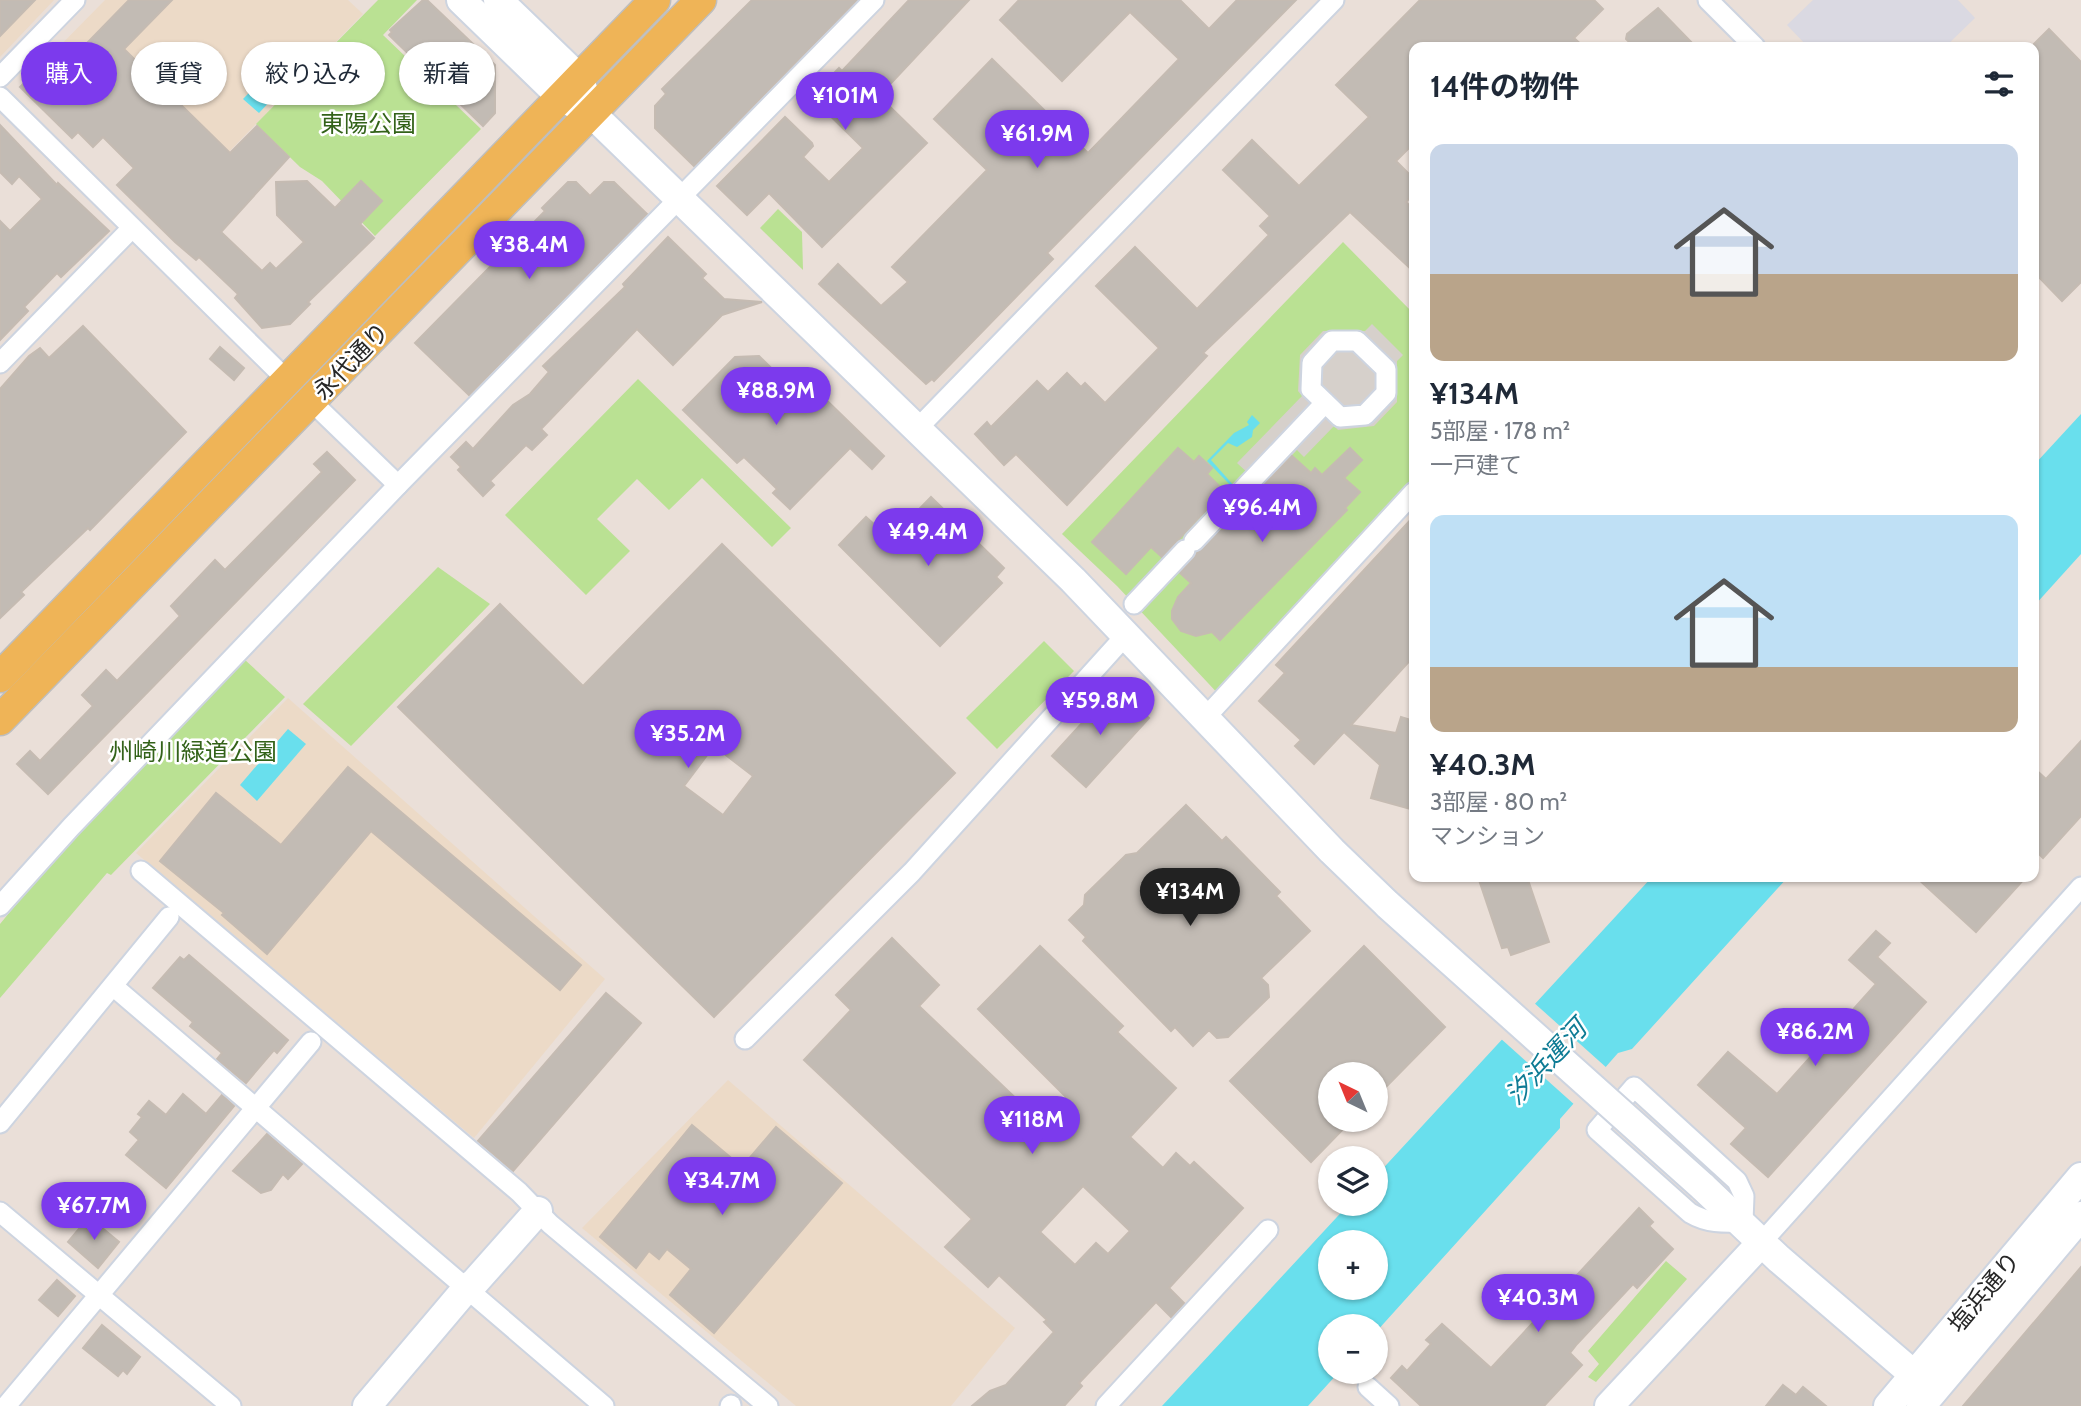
<!DOCTYPE html>
<html lang="ja">
<meta charset="utf-8">
<style>
:root{--surface:#fff;--page:#f2f2f3;--text:#1f2937;--muted:#747a83;--accent:#7c3aed}
body{margin:0;font-family:Cabin,"Noto Sans JP",sans-serif;background:var(--page);color:var(--text);height:100vh;display:flex;flex-direction:column;font-size:26px;white-space:nowrap}
*{box-sizing:border-box;margin:0}
p{font-size:23px;color:var(--muted)}
.icon{flex:none;width:38px;height:38px;fill:none;stroke:currentColor;stroke-width:2;stroke-linecap:round;stroke-linejoin:round}
.map{position:relative;flex:1;overflow:hidden}
.panel{position:absolute;left:1409px;top:42px;width:630px;height:840px;display:flex;flex-direction:column;background:var(--surface);border-radius:14px;box-shadow:0 2px 5px #0004}
.panel>*{flex:none}
.hud{position:absolute;left:21px;top:42px;width:665px;height:63px;display:flex;gap:14px}
.needle{width:46px;rotate:317deg}
.buttons{position:absolute;left:1318px;top:1062px;display:grid;gap:14px}
.buttons a{display:grid;place-items:center;width:70px;height:70px;border-radius:50%;background:var(--surface);box-shadow:0 2px 5px #0004;font-size:35px}
.price{position:absolute;translate:-50% -60px;padding:0 16px;border-radius:24px;background:var(--accent);color:#fff;font-size:23px;line-height:46px;filter:drop-shadow(0 2px 4px #0008)}
.price::after{content:'';position:absolute;left:50%;top:42px;width:21px;height:16px;margin-left:-10px;background:inherit;clip-path:polygon(0 0,100% 0,50% 100%)}
.price.selected{background:#222;color:#fff}
ul{padding:0;list-style:none}
li{display:grid;align-content:center;gap:14px;height:371px;padding:0 21px}
li span{display:grid;place-items:center;height:217px;border-radius:14px;color:#555}
li>.icon{margin-inline-start:auto}
span .icon{width:126px;height:126px;fill:#fffc;stroke-width:1}
li b{font-size:30px}
h2{display:flex;justify-content:space-between;align-items:center;height:84px;padding:0 21px;font-size:30px}
.pill{padding:0 24px;border-radius:32px;background:var(--surface);box-shadow:0 2px 5px #0004;font-size:24px;line-height:63px}
.pill.selected{background:var(--accent);color:#fff}
.map>svg:first-child{display:block}
.industrial{fill:#dad9e2}
.education{fill:#ecdac7}
.green{fill:#bae193}
.plaza{fill:#d6d0cb}
.water{fill:#69dfed;fill-rule:evenodd}
.pier{fill:#eadfd8}
.building{fill:#c2bbb4;stroke:#c5bbb2;stroke-width:2;fill-rule:evenodd}
.lines{fill:none;stroke-linecap:round;stroke-linejoin:round}
.street-casing{stroke:#cdd4e0;stroke-width:23}
.secondary-casing{stroke:#cdd4e0;stroke-width:32}
.primary-casing{stroke:#bebebe;stroke-width:33}
.street{stroke:#fff;stroke-width:19}
.secondary{stroke:#fff;stroke-width:28}
.primary{stroke:#efb457;stroke-width:30}
.secondary-bridge-casing{stroke:#cdd4e0;stroke-width:32;stroke-linecap:butt}
.secondary-bridge{stroke:#fff;stroke-width:28}
.labels{text-anchor:middle;dominant-baseline:central;stroke-width:5;stroke-linejoin:round;paint-order:stroke}
.park-label{font-size:24px;fill:#336219;stroke:#fff}
.street-label{font-size:24px;fill:#272727;stroke:#fff}
.water-label{font-size:26px;font-style:italic;fill:#0d7b94;stroke:#fff}
</style>
<div class="map">
<svg width="2081" height="1406" viewBox="0 0 2081 1406">
<rect width="100%" height="100%" fill="#eadfd8"/>
<!-- industrial -->
<path class="industrial" d="M1813 0H1958L1975 18 1945 47H1808L1787 25Z"/>
<!-- education -->
<g class="education">
<path d="M0 0H54L0 57Z"/>
<path d="M105 0H348L363 14 184 198 44 62Z"/>
<path d="M288 698 605 979 474 1138 136 853Z"/>
<path d="M728 1080 1015 1328 951 1406H796L582 1228Z"/>
</g>
<!-- green -->
<g class="green">
<path d="M378 0H417L383 35 481 129 375 236 322 181 300 167 256 124Z"/>
<path d="M778 209 802 232 803 270 760 228Z"/>
<path d="M1343 242 1414 314V492L1223 699 1117 586 1062 534Z"/>
<path d="M638 379 791 528 772 547 702 478 669 510 637 479 597 519 630 551 586 595 505 515Z"/>
<path d="M438 567 490 604 351 746 303 704Z"/>
<path d="M1044 641 1074 671 997 749 966 718Z"/>
<path d="M244 659 285 697 111 875 107 873 0 998V924L74 834Z"/>
<path d="M1666 1261 1687 1279 1596 1382 1588 1377 1599 1364 1588 1351Z"/>
</g>
<!-- plaza -->
<path class="plaza" d="M1372 324 1403 355 1397 361V402L1374 426 1338 430 1334 426 1304 457 1297 450 1262 486 1237 463 1302 396 1298 391 1300 355 1323 331H1365Z"/>
<!-- water -->
<g class="water">
<path d="M294 46 309 60 259 113 243 99Z"/>
<path d="M2081 414V554L2034 606V465Z"/>
<path d="M1252 415 1260 423 1253 430 1252 437 1237 447 1228 443 1211 460 1235 487 1217 505 1215 503 1231 486 1207 461 1234 433 1249 425 1247 422Z"/>
<path d="M288 729 306 744 257 801 240 785Z"/>
<path d="M1652 877H1788L1632 1049 1618 1053 1560 1119V1128L1376 1332V1326H1330V1372H1339L1308 1406H1162L1349 1204H1376V1176ZM1330 1242H1376V1288H1330Z"/>
</g>
<!-- pier -->
<path class="pier" d="M1532 1001 1608 1069 1576 1106 1499 1037Z"/>
<!-- building -->
<g class="building">
<path d="M0 0H35L0 36Z"/>
<path d="M129 0H172L124 49 230 153 257 126 289 157 221 232 262 271 270 263 276 269 304 242 277 215 276 182 307 181 335 208 361 181 382 201 360 224 374 238 308 302 310 304 290 324 262 328 235 298 238 294 199 257 196 260 175 242 117 185 134 168 103 137 93 147 78 132 72 138 20 87 41 66 53 78Z"/>
<path d="M423 0H427L495 65V113L483 126 389 35 392 32 390 30Z"/>
<path d="M752 0H857L694 166 655 128V106L666 94 662 89Z"/>
<path d="M909 0H969L879 96 927 143 822 247 769 193 747 215 717 186 785 117 812 143 813 146 803 157 829 182 863 148 811 97 839 68 842 71Z"/>
<path d="M1019 0H1180L1209 29 1237 0H1296L1047 253 1053 259 934 381 932 379 926 384 819 284 838 264 881 306 908 282 892 267 987 170 934 119 992 59 1088 153 1179 59 1130 12 1062 81 1000 20Z"/>
<path d="M1420 0H1594L1603 9 1574 38 1584 47H1414V143L1396 161 1414 179V193L1406 202 1414 210V272L1350 212 1203 353 1207 356 1067 505 1016 454 1004 465 975 434 987 422 991 427 1037 381 1048 392 1067 373 1081 387 1085 383 1105 403 1159 348 1096 286 1135 247 1197 309 1269 235 1260 226 1270 216 1223 170 1252 140 1299 186 1369 117 1336 85Z"/>
<path d="M1658 8 1696 47H1634L1626 39 1627 34Z"/>
<path d="M2049 29 2081 62V282L2062 301 2034 272V44Z"/>
<path d="M0 125 57 185 58 183 109 231 61 277 57 273 24 307 28 311 0 340V221L10 231 42 199 19 176 12 184 0 172Z"/>
<path d="M568 182H576L590 196 604 182H614L647 214 469 395 415 343 545 211 542 208Z"/>
<path d="M668 237 706 274 702 278 724 299 762 302 722 315 673 365 637 329 541 429 547 435 532 450 526 445 490 481 494 485 483 496 458 470 461 467 451 457 466 442 473 449 513 405 530 394 549 372 543 366 625 287 623 284Z"/>
<path d="M83 326 186 432 90 530 88 528 21 592 24 595 0 618V389L29 356 40 348 49 358Z"/>
<path d="M220 347 244 368 234 380 210 359Z"/>
<path d="M759 356 807 403 818 392 884 456 872 469 850 448 790 509 773 493 777 489 744 457 737 463 683 410 735 357Z"/>
<path d="M1178 448 1194 462 1199 456 1212 468 1207 474 1224 491 1162 557 1151 547 1126 574 1092 542Z"/>
<path d="M1350 448 1362 460 1344 478 1360 492 1345 508 1347 510 1220 640 1212 632 1196 636 1181 631 1172 619V611L1178 597 1191 583 1180 573 1197 553 1292 456 1311 473 1315 468 1322 475Z"/>
<path d="M327 452 355 480 48 794 17 764 30 751 40 761 93 706 82 695 106 670 117 681 180 616 171 606 215 560 225 570 322 472 314 464Z"/>
<path d="M931 497 1004 568 996 577 1002 583 940 646 839 545 866 517 890 539Z"/>
<path d="M1414 516V656L1351 725 1396 733 1401 717 1414 721V810L1371 798 1380 765 1344 732 1314 764 1295 746 1301 740 1259 701 1285 673 1276 665Z"/>
<path d="M722 544 955 773 714 1017 398 707 500 604 583 686ZM714 746 753 776 723 815 684 786Z"/>
<path d="M1115 687 1149 718 1086 787 1052 756Z"/>
<path d="M2081 741V816L2043 858 2034 849V768L2046 779Z"/>
<path d="M348 767 581 965 560 990 371 831 267 954 222 915 224 913 160 861 216 793 281 845Z"/>
<path d="M1186 805 1222 841 1226 837 1280 892 1276 896 1310 931 1261 978 1268 985 1269 997 1228 1037 1217 1038 1209 1030 1193 1046 1175 1027 1171 1031 1083 941 1086 937 1069 920 1084 905 1085 895 1126 855 1137 853Z"/>
<path d="M1478 877H1527L1549 942 1511 955 1508 947 1502 948Z"/>
<path d="M1916 877H2026L1976 932Z"/>
<path d="M1876 931 1890 943 1877 957 1926 1002 1768 1177 1731 1144 1746 1128 1698 1085 1728 1052 1777 1094 1876 984 1849 960Z"/>
<path d="M892 938 939 985 919 1006 1051 1132 1075 1106 978 1009 1040 946 1123 1026 1117 1032 1176 1088 1130 1137 1163 1168 1176 1153 1190 1166 1194 1162 1243 1208 1169 1288 1184 1303 1171 1317 1156 1302 1079 1383 1082 1386 1064 1406H972L990 1391 1006 1385 1054 1332 1044 1322 1047 1320 999 1275 988 1287 945 1247 972 1219 804 1060 851 1010 836 995ZM1083 1186 1130 1231 1108 1254 1096 1243 1075 1265 1040 1232Z"/>
<path d="M1364 946 1445 1027 1376 1097V1074H1330V1120H1352L1311 1162 1230 1081Z"/>
<path d="M189 955 288 1040 277 1053 274 1050 246 1083 217 1059 222 1053 190 1026 193 1022 153 988 180 957 184 960Z"/>
<path d="M606 993 641 1023 513 1171 478 1141Z"/>
<path d="M183 1094 206 1114 222 1095 234 1106 166 1188 126 1155 139 1140 130 1132 142 1117 138 1114 149 1101 166 1115Z"/>
<path d="M692 1125 742 1167 776 1127 842 1183 714 1333 670 1295 691 1269 667 1249 659 1259 649 1251 636 1268 600 1237Z"/>
<path d="M267 1134 302 1164 288 1179 283 1174 271 1190 261 1193 233 1171Z"/>
<path d="M1639 1208 1653 1222 1649 1226 1673 1249 1637 1288 1633 1284 1577 1344 1570 1353 1582 1365 1544 1406H1421L1391 1378 1402 1366 1407 1371 1431 1344 1426 1340 1442 1324 1491 1368Z"/>
<path d="M89 1217 119 1242 98 1268 68 1242Z"/>
<path d="M2081 1267V1406H1963Z"/>
<path d="M57 1280 75 1296 58 1316 39 1300Z"/>
<path d="M102 1325 140 1357 127 1374 123 1370 118 1376 83 1348Z"/>
<path d="M1783 1385 1796 1395 1803 1387 1826 1406H1766Z"/>
</g>
<g class="lines">
<!-- street casing -->
<g class="street-casing">
<g id="street">
<path d="M1708 0 1755 47"/>
<path d="M0 77 75 0"/>
<path d="M0 97 288 381"/>
<path d="M1332 341H1357L1386 369V393L1365 415 1340 417 1311 389 1312 363Z"/>
<path d="M0 363 131 229"/>
<path d="M312 402 398 485"/>
<path d="M917 429 1334 0"/>
<path d="M1194 541 1325 403"/>
<path d="M1134 604 1185 550"/>
<path d="M1205 718 1414 492"/>
<path d="M141 871 519 1192 550 1224 768 1406"/>
<path d="M0 906 71 827 398 485 874 0"/>
<path d="M113 986 604 1406"/>
<path d="M745 1039 912 872 1126 635"/>
<path d="M1634 1087 1737 1181 1744 1196 1743 1222C1723 1223 1707 1223 1690 1213L1597 1130Z"/>
<path d="M0 1123 169 917"/>
<path d="M0 1212 231 1406"/>
<path d="M1761 1243 2081 887"/>
<path d="M1368 1387 1389 1406"/>
<path d="M6 1406 311 1042"/>
<path d="M730 1406 731 1405"/>
<path d="M1106 1406 1268 1230"/>
</g>
</g>
<!-- secondary casing -->
<g class="secondary-casing">
<g id="secondary">
<path d="M461 0 561 97 591 113 1073 580 1332 851 1388 905"/>
<path d="M498 0 579 78 587 100"/>
<path d="M1702 1186 1779 1259 1933 1391"/>
<path d="M367 1406 466 1289 475 1282 538 1211"/>
<path d="M1609 1406 1761 1243"/>
<path d="M1888 1406 2081 1177"/>
<path d="M1921 1406 2081 1216"/>
</g>
</g>
<!-- primary casing -->
<g class="primary-casing">
<g id="primary">
<path d="M0 677 655 0"/>
<path d="M0 720 701 0"/>
</g>
</g>
<!-- street -->
<use href="#street" class="street"/>
<!-- secondary -->
<use href="#secondary" class="secondary"/>
<!-- primary -->
<use href="#primary" class="primary"/>
<!-- secondary-bridge casing -->
<g class="secondary-bridge-casing">
<path id="secondary-bridge" d="M1388 905 1702 1186"/>
</g>
<!-- secondary-bridge -->
<use href="#secondary-bridge" class="secondary-bridge"/>
</g>
<g class="labels">
<!-- park labels -->
<g class="park-label">
<text x="368" y="123">東陽公園</text>
<text x="193" y="751">州崎川緑道公園</text>
</g>
<!-- street labels -->
<g class="street-label">
<text transform="translate(351 361) rotate(-46)">永代通り</text>
<text transform="translate(1984 1292) rotate(-50)">塩浜通り</text>
</g>
<!-- water labels -->
<g class="water-label">
<text transform="translate(1546 1062) rotate(-47)">汐浜運河</text>
</g>
</g>
</svg>
<div class="buttons">
<a><svg class="needle" viewBox="-14 -14 28 28"><path d="M0-13l5 13h-10z" fill="#e53935"/><path d="M0 13l5-13h-10z" fill="#747a83"/></svg></a>
<a><svg class="icon" aria-label="layers" viewBox="0 0 24 24"><path d="M12 4l9 5-9 5-9-5zM3 14l9 5 9-5"/></svg></a>
<a>+</a>
<a>−</a>
</div>
<b class="price" style="left:845px;top:132px">¥101M</b>
<b class="price" style="left:1037px;top:170px">¥61.9M</b>
<b class="price" style="left:529px;top:281px">¥38.4M</b>
<b class="price" style="left:776px;top:427px">¥88.9M</b>
<b class="price" style="left:1262px;top:544px">¥96.4M</b>
<b class="price" style="left:928px;top:568px">¥49.4M</b>
<b class="price" style="left:1100px;top:737px">¥59.8M</b>
<b class="price" style="left:688px;top:770px">¥35.2M</b>
<b class="price selected" style="left:1190px;top:928px">¥134M</b>
<b class="price" style="left:1815px;top:1068px">¥86.2M</b>
<b class="price" style="left:1032px;top:1156px">¥118M</b>
<b class="price" style="left:722px;top:1217px">¥34.7M</b>
<b class="price" style="left:94px;top:1242px">¥67.7M</b>
<b class="price" style="left:1538px;top:1334px">¥40.3M</b>
<div class="hud">
<a class="pill selected">購入</a>
<a class="pill">賃貸</a>
<a class="pill">絞り込み</a>
<a class="pill">新着</a>
</div>
<section class="panel">
<h2>14件の物件<svg class="icon" aria-label="filters" viewBox="0 0 24 24"><path d="M4 7h16M4 17h16"/><circle cx="9" cy="7" r="2"/><circle cx="15" cy="17" r="2"/></svg></h2>
<ul>
<li><span style="background:linear-gradient(#c9d6e8 60%,#b9a48a 0)"><svg class="icon" aria-label="home" viewBox="0 0 24 24"><path d="M3 11l9-7 9 7M6 9v11h12V9"/></svg></span><div><b>¥134M</b><p>5部屋 · 178 m²</p><p>一戸建て</p></div></li>
<li><span style="background:linear-gradient(#bfe0f5 70%,#b9a48a 0)"><svg class="icon" aria-label="home" viewBox="0 0 24 24"><path d="M3 11l9-7 9 7M6 9v11h12V9"/></svg></span><div><b>¥40.3M</b><p>3部屋 · 80 m²</p><p>マンション</p></div></li>
</ul>
</section>
</div>
